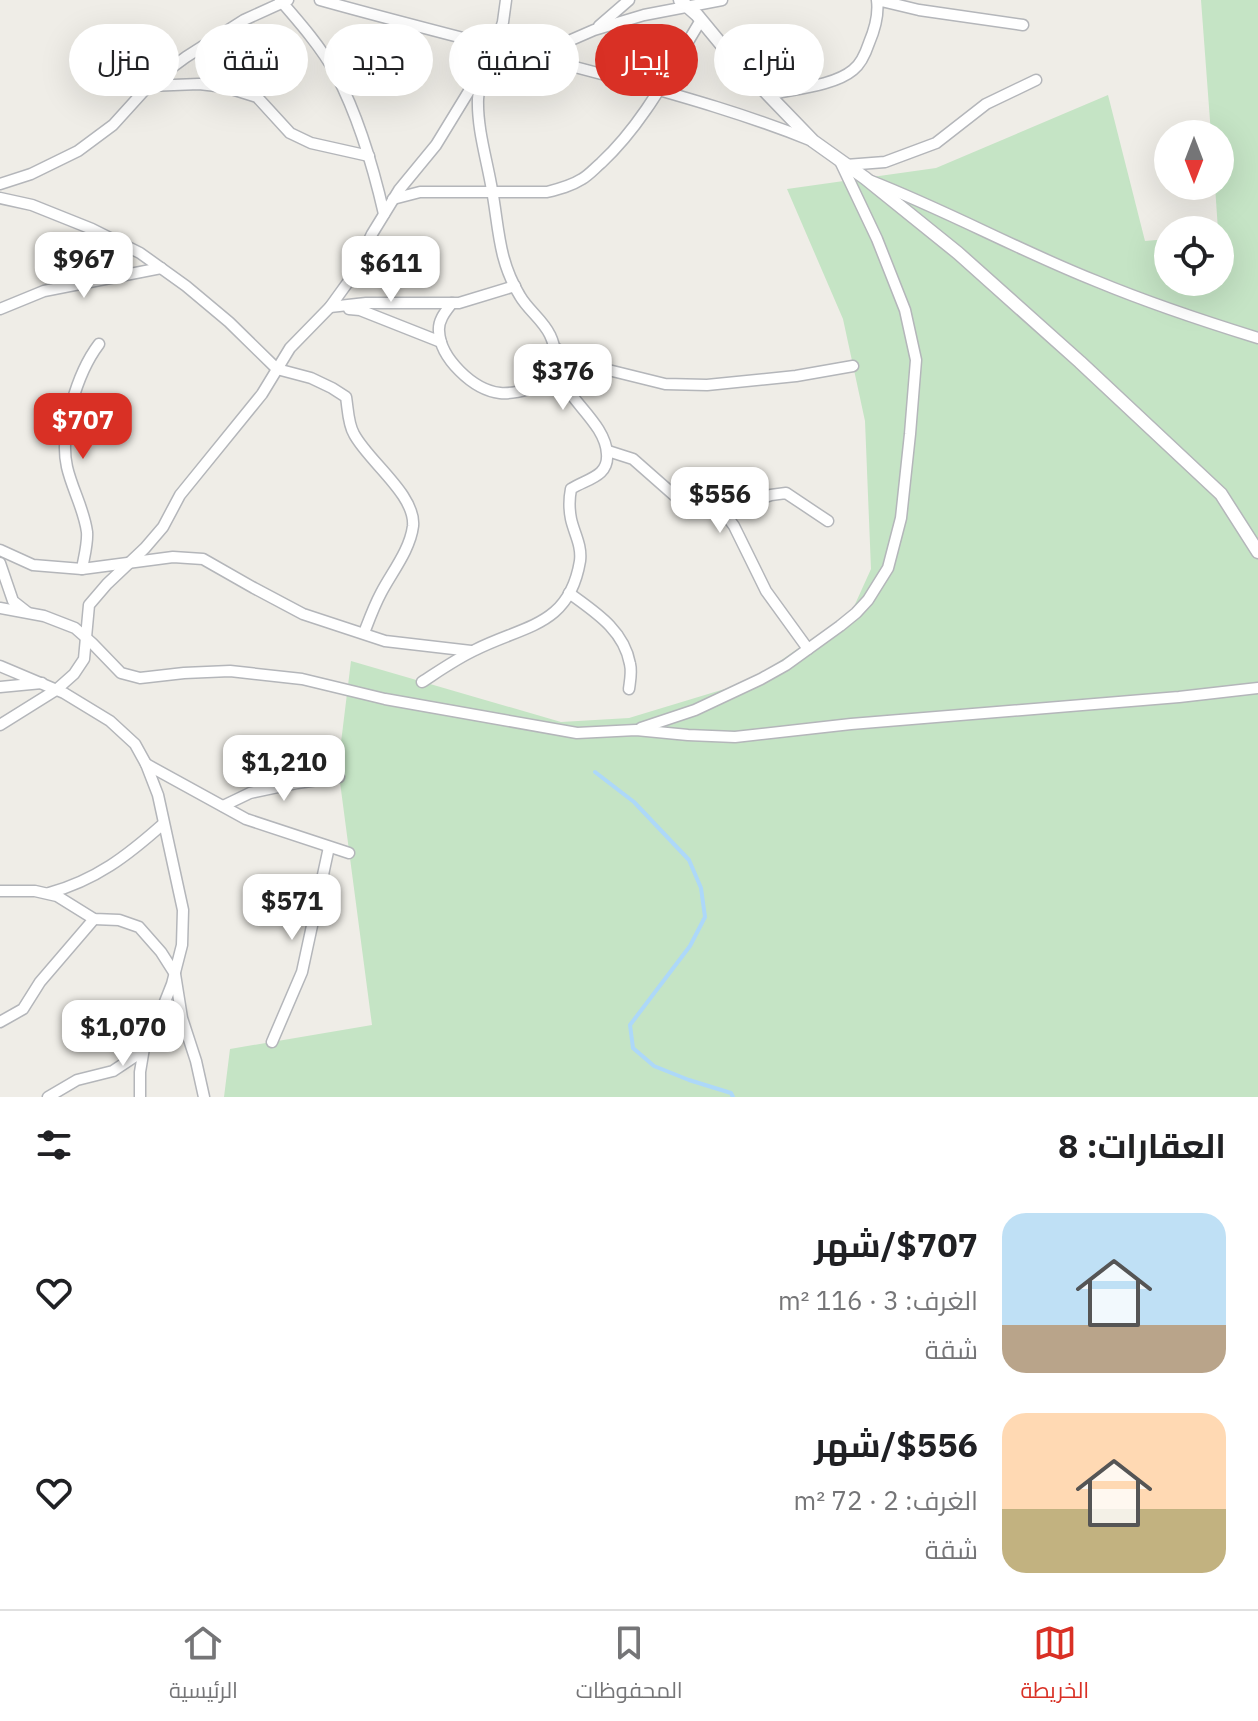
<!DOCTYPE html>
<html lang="ar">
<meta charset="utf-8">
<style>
:root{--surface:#fff;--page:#f2f2f2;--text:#202124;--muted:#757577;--line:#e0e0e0;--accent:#d93025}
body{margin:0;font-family:"IBM Plex Sans",Cairo,sans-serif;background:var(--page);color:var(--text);direction:rtl;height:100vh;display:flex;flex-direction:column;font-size:30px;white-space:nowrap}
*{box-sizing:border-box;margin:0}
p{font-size:26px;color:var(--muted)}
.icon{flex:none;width:44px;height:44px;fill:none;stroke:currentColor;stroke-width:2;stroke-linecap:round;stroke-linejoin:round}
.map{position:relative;height:1097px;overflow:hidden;direction:ltr}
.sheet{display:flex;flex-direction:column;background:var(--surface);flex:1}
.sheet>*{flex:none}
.guide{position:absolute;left:24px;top:24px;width:800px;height:72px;direction:rtl;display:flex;gap:16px}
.needle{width:52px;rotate:180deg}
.tools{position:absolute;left:1154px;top:120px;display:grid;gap:16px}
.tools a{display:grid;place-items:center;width:80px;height:80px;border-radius:50%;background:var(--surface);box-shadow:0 8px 32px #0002;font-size:40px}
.price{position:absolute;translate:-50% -68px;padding:0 18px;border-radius:16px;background:#fff;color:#222;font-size:26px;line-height:52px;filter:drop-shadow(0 2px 4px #0008)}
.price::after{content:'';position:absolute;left:50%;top:48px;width:24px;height:18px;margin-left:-12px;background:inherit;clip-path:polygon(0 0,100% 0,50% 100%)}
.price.current{background:var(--accent);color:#fff}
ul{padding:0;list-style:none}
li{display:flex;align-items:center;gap:24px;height:200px;padding:0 32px}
li span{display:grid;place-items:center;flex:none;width:224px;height:160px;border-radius:24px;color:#555}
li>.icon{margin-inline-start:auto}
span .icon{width:96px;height:96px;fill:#fffc;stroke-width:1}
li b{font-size:34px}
h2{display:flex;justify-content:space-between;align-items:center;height:96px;padding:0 32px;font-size:34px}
.chip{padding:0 28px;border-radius:36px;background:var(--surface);box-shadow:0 8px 32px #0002;font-size:28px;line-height:72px}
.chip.current{background:var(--accent);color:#fff}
.dock{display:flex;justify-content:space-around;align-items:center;height:112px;border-top:2px solid var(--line);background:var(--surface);font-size:22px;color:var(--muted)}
.dock a{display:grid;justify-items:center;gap:4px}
.dock .current{color:var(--accent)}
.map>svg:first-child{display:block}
.green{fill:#c5e4c5}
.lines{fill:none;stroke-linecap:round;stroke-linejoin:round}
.stream{stroke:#add8f9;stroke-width:4}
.minor-casing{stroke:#b4b6ba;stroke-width:13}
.tertiary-casing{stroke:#b4b6ba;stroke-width:15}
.minor{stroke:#fff;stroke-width:10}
.tertiary{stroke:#fff;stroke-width:12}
</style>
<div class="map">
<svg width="1258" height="1097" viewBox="0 0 1258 1097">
<rect width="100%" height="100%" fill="#efede7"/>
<!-- green -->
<path class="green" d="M1201 0H1258V1097H224L230 1049 372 1025 338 767 351 661 561 722 629 718 751 681 852 611 871 569 865 421 843 319 787 189 936 168 1108 95 1145 241 1168 239V282H1220V230H1218L1215 186H1220V134H1211Z"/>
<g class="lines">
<!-- stream -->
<path class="stream" d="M595 772 634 802 689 860 701 888 705 917 690 946 630 1025 633 1048 654 1066 689 1080 731 1093 733 1097"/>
<!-- minor casing -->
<g class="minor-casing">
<g id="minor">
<path d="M280 0C300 23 321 47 336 74 359 118 373 166 384 214"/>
<path d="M320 0C420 28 520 52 620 79 684 97 748 115 810 140"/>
<path d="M599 26 629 0"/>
<path d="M526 53 555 47 594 30 644 15 722 0"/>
<path d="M148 86 199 84 225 87 257 97 290 133 311 143 369 156"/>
<path d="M768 95C793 89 834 86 853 70 861 64 866 52 869 43 875 29 879 15 877 0L919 10 1023 25"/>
<path d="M846 165 885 162 936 143 986 104 1036 80"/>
<path d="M871 181C948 211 1020 251 1096 281 1149 303 1203 321 1258 338"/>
<path d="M0 184 31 174 78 151 113 125 152 82 186 57 244 20 288 0"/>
<path d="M0 198 32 205 92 229 140 253 186 286 229 322 277 369 311 378 332 388 346 397C348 409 348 424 354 434 368 461 416 495 413 526 410 550 392 572 381 593 374 606 369 620 364 633"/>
<path d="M393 199 420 192H547C559 189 571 186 582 179 589 175 595 168 601 163 644 123 671 69 701 20"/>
<path d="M452 303C446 311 438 320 439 331 440 358 473 390 500 393 517 395 545 384 561 378"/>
<path d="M330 307 366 303H459L515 286"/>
<path d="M0 309 44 291 161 268"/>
<path d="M349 309 360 310 441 342"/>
<path d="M557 349 584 364 665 384 707 385 796 376 853 366"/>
<path d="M608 451 633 459 675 496 698 505 721 508 734 526 766 591 808 649"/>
<path d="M721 508 748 503 771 495 786 493 828 521"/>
<path d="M0 550 33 565 82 569 173 557 203 559 254 588 303 614 385 641 471 651"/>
<path d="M0 563 13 601 27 612"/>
<path d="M82 569C84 557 88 543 87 532 84 509 72 489 67 467 59 432 77 373 99 344"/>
<path d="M569 593C595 612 624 630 630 664 632 672 630 681 629 689"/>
<path d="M0 608 44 616 75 628 92 643 121 673 140 678 184 673 230 671 302 679 385 699 577 733 636 730 688 735 735 737 851 724 1179 697 1258 688"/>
<path d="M0 666 64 693 110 721 135 744 146 764 158 795 183 910 182 945 172 984 155 1027 137 1055 113 1071 77 1080 48 1097"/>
<path d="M422 682C439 671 456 659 475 650 524 625 569 627 580 561 582 545 574 533 571 519 569 509 569 499 571 489 586 479 609 477 607 454 606 427 575 405 563 382 556 368 558 351 550 335 543 320 528 310 520 296 498 260 499 228 492 190 487 160 477 129 478 99 479 90 480 82 481 74"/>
<path d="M0 687 42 683"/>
<path d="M0 725 56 690 74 674 84 659 89 605 107 584 145 548 163 527 180 495 262 394 290 348 330 307 351 278 372 234 399 190 436 145 469 91 495 46 503 22 506 0"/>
<path d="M641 728 695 710 761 679 786 665 840 626 856 613 868 600 888 568 901 518 910 434 916 360 905 310 877 239 840 161"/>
<path d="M146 764 246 819 349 853"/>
<path d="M223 806 250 793 297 783 339 777"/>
<path d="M0 891H35L57 896 94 919 119 920 139 927 161 952 175 974 182 1018 196 1061 204 1097"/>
<path d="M49 893C96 880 127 856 163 824"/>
<path d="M0 1022 23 1009 40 982 94 919"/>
<path d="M272 1042 302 972 329 847"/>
<path d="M140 1097V1072L144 1048"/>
</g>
</g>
<!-- tertiary casing -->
<g class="tertiary-casing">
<path id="tertiary" d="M680 0 697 15 730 55 813 141 865 178 958 253 1080 362 1221 494 1258 552"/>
</g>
<!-- minor -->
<use href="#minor" class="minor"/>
<!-- tertiary -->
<use href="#tertiary" class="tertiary"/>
</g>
</svg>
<div class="tools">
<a><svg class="needle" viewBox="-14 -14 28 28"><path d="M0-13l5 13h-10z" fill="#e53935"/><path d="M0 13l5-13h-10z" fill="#757577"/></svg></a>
<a><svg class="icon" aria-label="locate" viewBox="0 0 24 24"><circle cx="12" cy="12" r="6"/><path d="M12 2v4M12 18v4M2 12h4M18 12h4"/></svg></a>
</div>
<b class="price" style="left:84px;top:300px">$967</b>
<b class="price" style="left:391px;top:304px">$611</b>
<b class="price" style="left:563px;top:412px">$376</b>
<b class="price current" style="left:83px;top:461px">$707</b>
<b class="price" style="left:720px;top:535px">$556</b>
<b class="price" style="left:284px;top:803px">$1,210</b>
<b class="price" style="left:292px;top:942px">$571</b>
<b class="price" style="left:123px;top:1068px">$1,070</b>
<div class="guide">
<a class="chip">شراء</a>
<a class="chip current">إيجار</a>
<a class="chip">تصفية</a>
<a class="chip">جديد</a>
<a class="chip">شقة</a>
<a class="chip">منزل</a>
</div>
</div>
<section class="sheet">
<h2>العقارات: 8<svg class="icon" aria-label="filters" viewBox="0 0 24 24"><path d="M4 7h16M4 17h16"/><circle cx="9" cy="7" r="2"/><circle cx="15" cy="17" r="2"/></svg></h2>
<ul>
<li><span style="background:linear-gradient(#bfe0f5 70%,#b9a48a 0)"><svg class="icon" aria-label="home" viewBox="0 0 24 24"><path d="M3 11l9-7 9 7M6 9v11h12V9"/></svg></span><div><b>$707/شهر</b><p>الغرف: 3 · 116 m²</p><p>شقة</p></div><svg class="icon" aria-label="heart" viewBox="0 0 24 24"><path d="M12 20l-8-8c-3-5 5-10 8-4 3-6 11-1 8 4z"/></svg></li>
<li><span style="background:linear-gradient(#ffd9b3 60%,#c2b280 0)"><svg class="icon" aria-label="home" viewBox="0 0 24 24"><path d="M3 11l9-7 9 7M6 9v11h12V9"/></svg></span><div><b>$556/شهر</b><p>الغرف: 2 · 72 m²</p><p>شقة</p></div><svg class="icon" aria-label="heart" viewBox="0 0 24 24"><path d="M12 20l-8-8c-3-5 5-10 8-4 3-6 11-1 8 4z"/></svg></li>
</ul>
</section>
<nav class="dock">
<a class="current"><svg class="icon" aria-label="map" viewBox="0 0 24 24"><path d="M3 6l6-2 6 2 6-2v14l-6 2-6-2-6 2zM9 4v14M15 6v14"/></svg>الخريطة</a>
<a><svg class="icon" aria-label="saved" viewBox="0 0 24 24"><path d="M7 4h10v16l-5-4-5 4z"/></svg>المحفوظات</a>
<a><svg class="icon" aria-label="home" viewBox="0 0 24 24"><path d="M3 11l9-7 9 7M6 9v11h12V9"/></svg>الرئيسية</a>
</nav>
